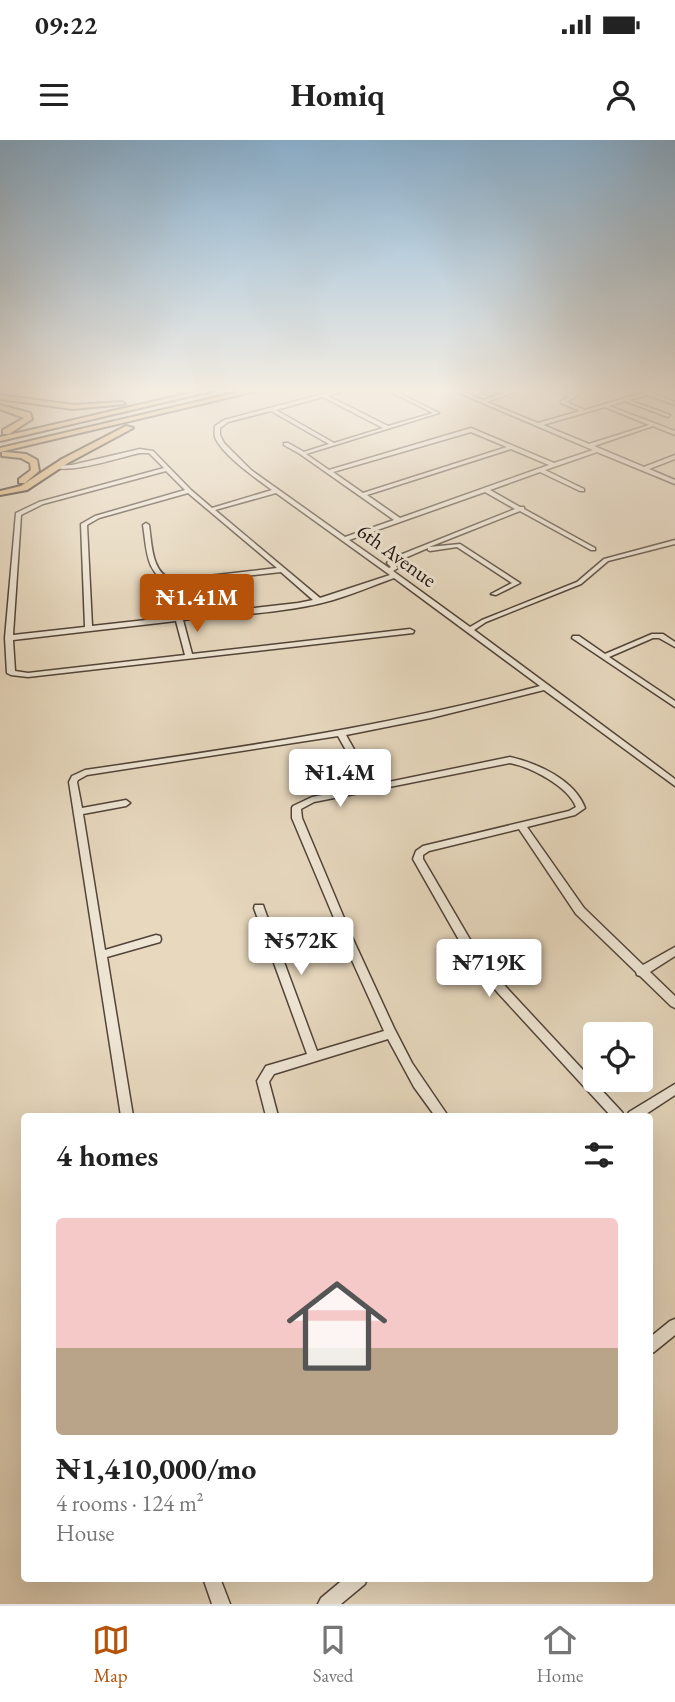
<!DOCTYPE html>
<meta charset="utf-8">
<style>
:root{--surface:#fff;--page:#f2f2f2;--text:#222;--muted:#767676;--line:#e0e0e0;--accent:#b45309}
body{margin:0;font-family:"EB Garamond",serif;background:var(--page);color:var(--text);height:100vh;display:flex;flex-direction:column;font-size:26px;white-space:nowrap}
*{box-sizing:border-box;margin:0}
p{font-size:23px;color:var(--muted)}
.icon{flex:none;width:38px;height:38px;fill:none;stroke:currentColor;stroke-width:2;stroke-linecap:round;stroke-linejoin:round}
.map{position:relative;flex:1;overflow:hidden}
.sheet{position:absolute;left:21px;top:973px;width:632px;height:469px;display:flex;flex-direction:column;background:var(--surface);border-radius:7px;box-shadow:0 7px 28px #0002}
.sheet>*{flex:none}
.controls{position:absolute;left:583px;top:882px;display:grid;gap:14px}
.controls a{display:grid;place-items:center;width:70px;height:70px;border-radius:7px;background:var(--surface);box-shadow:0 7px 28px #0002;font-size:35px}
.price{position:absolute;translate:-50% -60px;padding:0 16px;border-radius:7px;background:#fff;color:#222;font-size:23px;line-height:46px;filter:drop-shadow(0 2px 4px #0008)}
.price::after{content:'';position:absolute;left:50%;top:42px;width:21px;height:16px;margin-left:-10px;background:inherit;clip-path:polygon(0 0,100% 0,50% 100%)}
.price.active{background:var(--accent);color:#fff}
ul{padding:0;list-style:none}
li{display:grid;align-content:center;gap:14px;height:371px;padding:0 35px}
li span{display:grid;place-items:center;height:217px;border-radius:7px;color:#555}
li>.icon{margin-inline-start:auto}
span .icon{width:126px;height:126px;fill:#fffc;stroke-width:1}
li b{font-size:30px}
h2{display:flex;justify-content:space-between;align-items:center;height:84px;padding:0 35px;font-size:30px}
.status{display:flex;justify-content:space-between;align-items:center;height:49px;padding:0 35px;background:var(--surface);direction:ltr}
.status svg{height:19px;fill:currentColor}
header{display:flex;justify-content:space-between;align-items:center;height:91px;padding:0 35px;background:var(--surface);font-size:32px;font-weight:700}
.dock{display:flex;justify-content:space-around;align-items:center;height:98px;border-top:2px solid var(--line);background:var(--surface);font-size:19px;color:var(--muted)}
.dock a{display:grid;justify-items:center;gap:4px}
.dock .active{color:var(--accent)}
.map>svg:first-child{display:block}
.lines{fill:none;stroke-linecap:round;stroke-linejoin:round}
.minor-casing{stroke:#524439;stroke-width:3}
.highway-casing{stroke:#21130d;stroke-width:4}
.minor{fill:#efe6d5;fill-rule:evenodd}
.highway{fill:#e4bc7f;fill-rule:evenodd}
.labels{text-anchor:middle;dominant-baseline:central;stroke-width:6;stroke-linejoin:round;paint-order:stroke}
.far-street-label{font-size:21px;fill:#21130d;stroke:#efe6d5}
</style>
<div class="status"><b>09:22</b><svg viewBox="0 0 49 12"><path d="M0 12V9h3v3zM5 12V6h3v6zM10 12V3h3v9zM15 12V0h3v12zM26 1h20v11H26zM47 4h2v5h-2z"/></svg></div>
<header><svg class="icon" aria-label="menu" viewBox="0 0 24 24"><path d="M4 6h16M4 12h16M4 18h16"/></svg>Homiq<svg class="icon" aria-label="person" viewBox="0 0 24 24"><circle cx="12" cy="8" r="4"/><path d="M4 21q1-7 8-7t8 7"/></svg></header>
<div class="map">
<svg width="675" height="1464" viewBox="0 0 675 1464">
<rect width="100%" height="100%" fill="#e7d8be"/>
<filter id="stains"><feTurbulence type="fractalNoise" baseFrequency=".00286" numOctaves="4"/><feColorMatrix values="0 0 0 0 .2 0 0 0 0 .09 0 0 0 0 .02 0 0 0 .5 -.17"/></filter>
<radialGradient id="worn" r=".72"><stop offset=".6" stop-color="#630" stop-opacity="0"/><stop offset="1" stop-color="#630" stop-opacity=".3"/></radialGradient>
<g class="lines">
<!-- minor casing -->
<g class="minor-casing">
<g id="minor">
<path d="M338 250H347L328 256 388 286 433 273 387 250H393L439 273 306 314 329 330 471 288 554 323 593 310 452 250H459L483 260 512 250H520L487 262 538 283 580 271 561 263V261L569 257 552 250H559L572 255 579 250H585L567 262 585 270 652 250H660L652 253 675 262V265L647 255 629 260 670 275 668 277 625 261 609 266 675 291V295L653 286 594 306 644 327 675 315V319L649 329 675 340V344L597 312 545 330 584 349V351H580L540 332 490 350 520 367H524V369L595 408V410H591L520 371 429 407 460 404 520 443 496 455 491 454 512 443 457 407 430 411 428 410V408L393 423 398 428 393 431 470 487 482 480 577 442 604 419 675 400V404L608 421 581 444 486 482 474 490 675 639V646L544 550 431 578 346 595 374 645 510 617C537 623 575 640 585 668L575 675 527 687 584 768 643 825 675 807V816L650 832 675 856V868L671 866 640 836 637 835 636 832 576 774 519 689 429 711 423 715V719L475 808 506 847 622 972 624 976H611L498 853 467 814 413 719 416 711 423 706 569 671 576 667C568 646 531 627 510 623L314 662 301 669 302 678 352 797 394 888 412 923 448 976H435L414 947 388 899 274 934 269 942 278 976H266L257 941 266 926 307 914 254 768 255 765H263L264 768 317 911 384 891 350 816 292 678V668L293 666 312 657 366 646 338 596 87 635 78 640 77 642 82 668 126 660 130 663 126 666 83 674 105 810 156 795 160 796 161 799 160 802 107 817 133 976H121L69 642 72 636 85 630C238 608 390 586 540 546L394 438C374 445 354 454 333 460 288 473 231 475 183 480L192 514 410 489 414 491 413 493 28 537 11 535 7 533 5 498 16 373 39 362 164 328 149 313H140C117 318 72 334 51 327L52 326 72 325 140 309 153 311 191 350 212 368 272 350C257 339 222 315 215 297 214 292 215 291 215 286L224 280ZM323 257 383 288 334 303 276 270ZM605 267 649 285 589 304 543 285ZM271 271 329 304 304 312 288 303H284V305L300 314 394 380 345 397 251 330 224 303 220 295V288L228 282ZM471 292 507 307 363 353 333 332ZM511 309 549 325 400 378 367 355ZM166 331 185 350 95 376 81 384 85 487 13 495 21 375 43 364ZM485 352 515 369 390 419 387 423 391 427 389 428 349 400ZM188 353 277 428 173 440C151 433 152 404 149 385L146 383 143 385C147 409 145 436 173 444L281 432 313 460 298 463 92 486 87 385 99 378ZM276 353 390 435 320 458 215 370ZM176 481 185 515 28 533 15 531 13 500Z"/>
<path d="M652 494H663L675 502V507L659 498H653L609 517 675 561V567L572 498 573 496H579L605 514Z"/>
<path d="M675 944V955L643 976H627L629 972Z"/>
<path d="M675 1179V1195L654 1212 649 1214V1198L670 1181Z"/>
<path d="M203 1438H220L230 1464H212Z"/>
<path d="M345 1438H367L365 1444 341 1464H318L321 1458Z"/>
</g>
</g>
<!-- highway casing -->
<g class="highway-casing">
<g id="highway">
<path d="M203 250H216L0 301V297Z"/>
<path d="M247 250H260L0 312V308Z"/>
<path d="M0 255 73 265 122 262 125 264 73 269 0 259Z"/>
<path d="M0 265 30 273 32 279 9 294H3V290L24 278 0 269Z"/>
<path d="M126 286 133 288 68 323 27 350 0 355V351L21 346 62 319Z"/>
<path d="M5 312 26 314 37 320 39 331 25 343H19V339L31 330 30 323 21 318 2 316V312Z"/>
</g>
</g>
<!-- minor -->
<use href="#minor" class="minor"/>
<!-- highway -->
<use href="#highway" class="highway"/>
</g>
<!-- sky -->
<linearGradient id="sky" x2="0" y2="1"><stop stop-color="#8ab5d7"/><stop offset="0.55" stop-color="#f4ede2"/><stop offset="1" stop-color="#f4ede2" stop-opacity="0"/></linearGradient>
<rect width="675" height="455" fill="url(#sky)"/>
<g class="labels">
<!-- far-street labels -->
<g class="far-street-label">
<text transform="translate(397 415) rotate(36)">6th Avenue</text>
</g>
</g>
<rect width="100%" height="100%" filter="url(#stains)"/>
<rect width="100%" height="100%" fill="url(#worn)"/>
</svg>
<div class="controls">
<a><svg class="icon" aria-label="locate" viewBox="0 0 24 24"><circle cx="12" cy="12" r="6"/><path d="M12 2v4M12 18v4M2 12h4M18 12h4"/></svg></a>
</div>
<b class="price active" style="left:197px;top:494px">₦1.41M</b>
<b class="price" style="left:340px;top:669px">₦1.4M</b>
<b class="price" style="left:301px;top:837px">₦572K</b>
<b class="price" style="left:489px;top:859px">₦719K</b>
<section class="sheet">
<h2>4 homes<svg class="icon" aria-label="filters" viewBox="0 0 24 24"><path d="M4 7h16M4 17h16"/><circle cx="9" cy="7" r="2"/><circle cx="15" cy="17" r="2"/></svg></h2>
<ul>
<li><span style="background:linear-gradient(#f6c9c9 60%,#b9a48a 0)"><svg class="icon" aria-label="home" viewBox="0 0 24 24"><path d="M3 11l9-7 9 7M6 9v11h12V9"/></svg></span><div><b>₦1,410,000/mo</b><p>4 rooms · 124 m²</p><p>House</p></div></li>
</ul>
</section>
</div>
<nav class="dock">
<a class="active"><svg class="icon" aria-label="map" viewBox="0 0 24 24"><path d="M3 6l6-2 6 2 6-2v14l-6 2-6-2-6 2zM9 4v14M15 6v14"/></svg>Map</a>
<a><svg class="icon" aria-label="saved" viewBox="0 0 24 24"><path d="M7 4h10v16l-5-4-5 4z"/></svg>Saved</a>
<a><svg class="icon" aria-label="home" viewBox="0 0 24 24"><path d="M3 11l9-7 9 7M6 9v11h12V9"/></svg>Home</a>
</nav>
